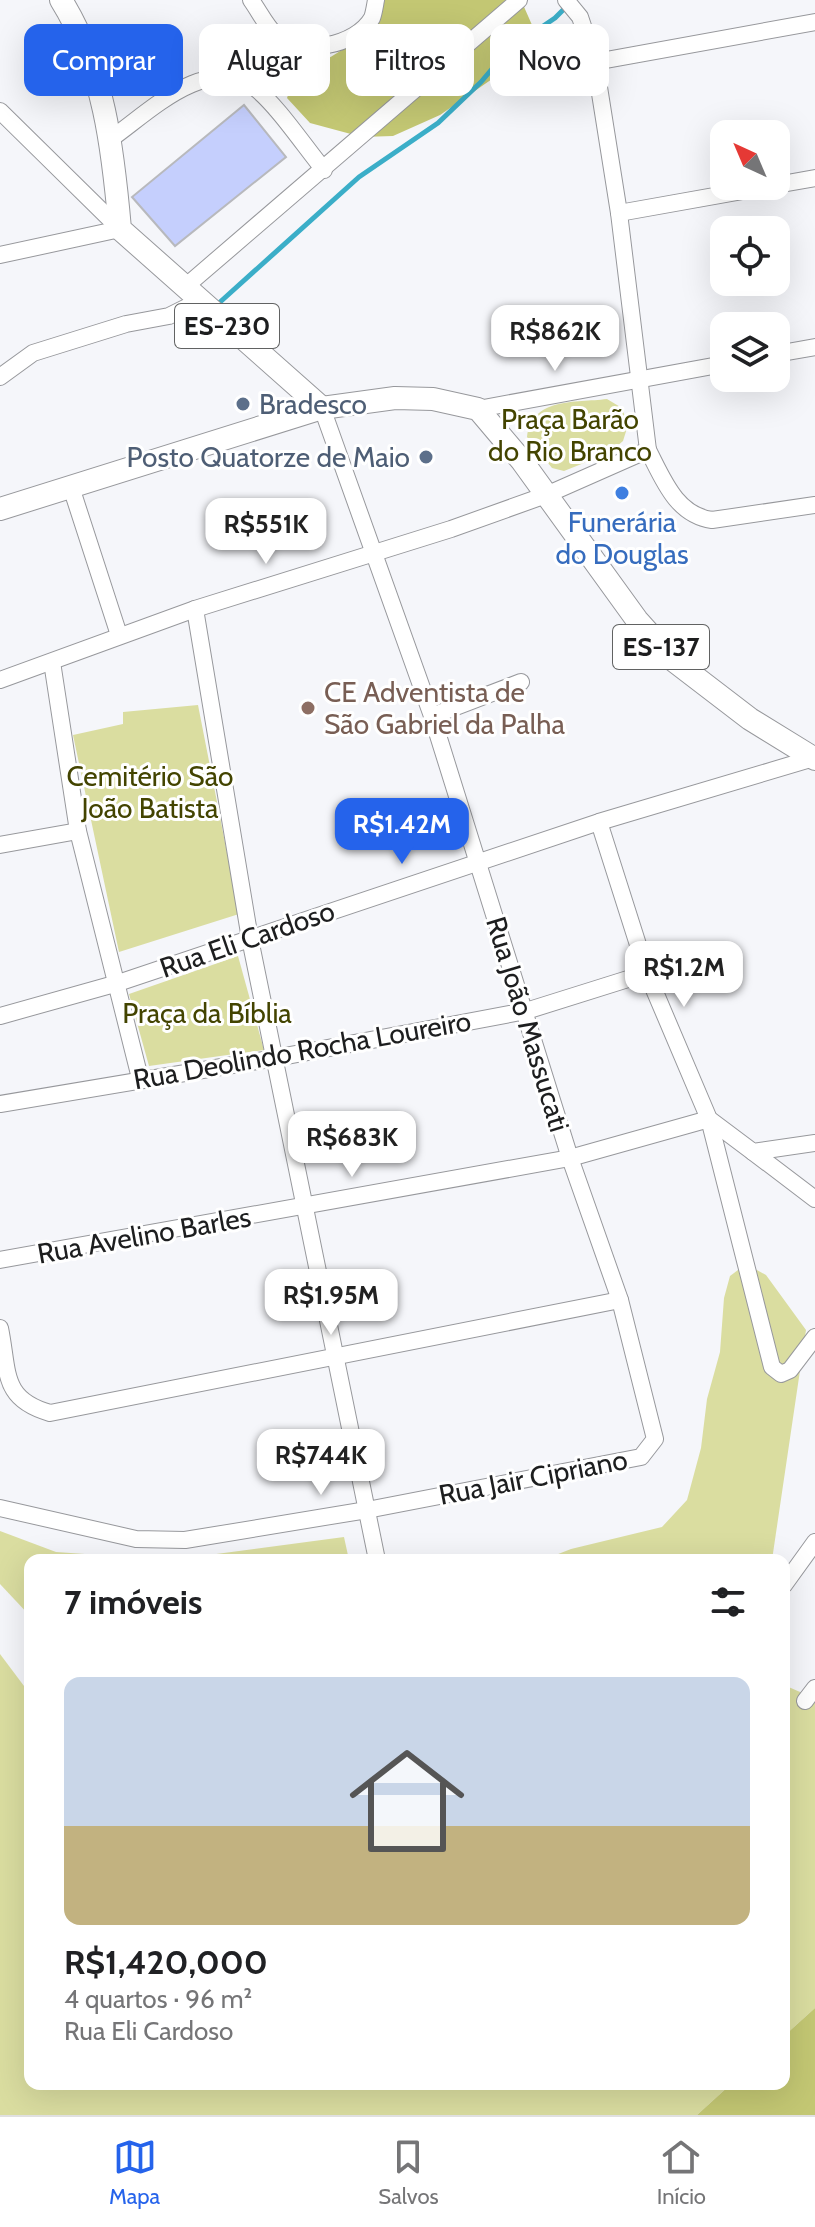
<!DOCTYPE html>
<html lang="pt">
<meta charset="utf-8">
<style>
:root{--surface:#fff;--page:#f6f6f6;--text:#202124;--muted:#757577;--line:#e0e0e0;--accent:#2563eb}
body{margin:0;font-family:Cabin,sans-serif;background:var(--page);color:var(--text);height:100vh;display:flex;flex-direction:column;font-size:30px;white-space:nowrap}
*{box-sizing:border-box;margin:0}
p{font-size:26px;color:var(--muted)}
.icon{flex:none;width:44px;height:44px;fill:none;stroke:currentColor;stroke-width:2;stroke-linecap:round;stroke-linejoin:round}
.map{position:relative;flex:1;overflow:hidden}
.sheet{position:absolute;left:24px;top:1554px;width:766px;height:536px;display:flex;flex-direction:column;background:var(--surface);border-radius:16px;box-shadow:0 8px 32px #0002}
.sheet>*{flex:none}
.hud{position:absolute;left:24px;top:24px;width:768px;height:72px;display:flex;gap:16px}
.needle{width:52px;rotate:316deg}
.tools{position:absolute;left:710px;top:120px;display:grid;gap:16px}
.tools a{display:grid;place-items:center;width:80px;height:80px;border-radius:16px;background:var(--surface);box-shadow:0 8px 32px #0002;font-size:40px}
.price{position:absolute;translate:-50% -68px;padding:0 18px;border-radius:16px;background:#fff;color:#222;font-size:26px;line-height:52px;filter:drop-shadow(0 2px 4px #0008)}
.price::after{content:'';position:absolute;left:50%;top:48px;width:24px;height:18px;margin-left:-12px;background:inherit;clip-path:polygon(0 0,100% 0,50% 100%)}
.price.current{background:var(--accent);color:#fff}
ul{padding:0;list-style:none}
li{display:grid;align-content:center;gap:16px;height:424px;padding:0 40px}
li+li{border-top:2px solid var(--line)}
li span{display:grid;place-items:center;height:248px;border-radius:16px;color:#555}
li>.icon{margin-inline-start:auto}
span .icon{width:144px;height:144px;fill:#fffc;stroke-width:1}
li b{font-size:34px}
h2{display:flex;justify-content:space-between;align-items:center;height:96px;padding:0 40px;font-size:34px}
.pill{padding:0 28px;border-radius:16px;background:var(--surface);box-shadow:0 8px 32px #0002;font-size:28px;line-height:72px}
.pill.current{background:var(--accent);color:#fff}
.dock{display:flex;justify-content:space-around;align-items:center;height:112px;border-top:2px solid var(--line);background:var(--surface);font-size:22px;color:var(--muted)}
.dock a{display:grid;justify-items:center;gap:4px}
.dock .current{color:var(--accent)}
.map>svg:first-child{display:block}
.green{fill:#dadda0}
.forest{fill:#c3c773}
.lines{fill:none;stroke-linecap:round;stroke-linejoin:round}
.stream{stroke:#3baec8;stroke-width:5}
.building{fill:#c5cffd;stroke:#b8b9bd;stroke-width:2}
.minor-casing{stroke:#97989c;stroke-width:18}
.major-casing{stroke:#97989c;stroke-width:24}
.minor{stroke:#fff;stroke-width:16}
.major{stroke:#fff;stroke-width:22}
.service-dot{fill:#5c6f8a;stroke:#fff;stroke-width:3}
.shop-dot{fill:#3f7fe0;stroke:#fff;stroke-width:3}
.education-dot{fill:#8d6e63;stroke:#fff;stroke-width:3}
.labels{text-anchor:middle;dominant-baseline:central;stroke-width:6;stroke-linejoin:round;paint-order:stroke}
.shield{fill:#fff;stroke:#616262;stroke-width:2}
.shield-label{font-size:26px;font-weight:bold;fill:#1d1e1f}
.service-label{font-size:28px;fill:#4e5e75;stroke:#fff;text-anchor:start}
.park-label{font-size:28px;fill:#434400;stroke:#fff}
.shop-label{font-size:28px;fill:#366cbe;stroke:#fff}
.education-label{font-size:28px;fill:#785e54;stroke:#fff;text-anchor:start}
.street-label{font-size:28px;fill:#1d1e1f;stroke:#fff}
</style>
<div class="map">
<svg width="815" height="2115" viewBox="0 0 815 2115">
<rect width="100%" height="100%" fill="#f5f6fa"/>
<!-- green -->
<g class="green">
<path d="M607 399 622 408 628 425 623 441 609 453 564 471 552 468 527 437C532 397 575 403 607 399Z"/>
<path d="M198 705 239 914 119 952 73 735 123 724V712Z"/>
<path d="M238 956 264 1050 149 1066 129 994Z"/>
<path d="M746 1264 766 1275 806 1330 772 1560H543L571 1549 662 1527 687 1500 701 1448 707 1399 720 1352 724 1298 730 1276Z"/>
<path d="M0 1531 56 1552 171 1560 344 1537 349 1560H30V1616L0 1584Z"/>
<path d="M0 1654 30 1694V2084H731L697 2115H0Z"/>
<path d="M784 1685 807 1695 815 1689V2008L784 2036Z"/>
</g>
<!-- forest -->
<g class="forest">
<path d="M378 0H521L532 25 534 40 495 77 440 115 393 136 362 137 310 123 287 98 296 72C334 59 351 46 377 17Z"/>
<path d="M815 2008V2115H697L731 2084H784V2036Z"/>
</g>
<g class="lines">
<!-- stream -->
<path class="stream" d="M219 303 359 177 438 123 481 82 508 50 555 18 566 7"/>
</g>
<!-- building -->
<path class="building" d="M244 105 286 157 175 246 132 197Z"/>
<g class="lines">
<!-- minor casing -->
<g class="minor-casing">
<g id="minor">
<path d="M251 0C259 11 267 28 277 36 302 56 356 46 372 18 374 13 375 5 376 0"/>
<path d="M595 62 815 22"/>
<path d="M0 111 120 229"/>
<path d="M112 138C149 112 207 53 255 88 277 105 305 147 324 170"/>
<path d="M776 185 815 178"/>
<path d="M619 213 770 186"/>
<path d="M0 255 120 229"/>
<path d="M185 287 519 0"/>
<path d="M776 354 815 347"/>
<path d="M0 377 33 353 126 324 169 316 199 301"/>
<path d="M478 409 724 364"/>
<path d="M648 450C663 479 676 515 712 520L815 505"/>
<path d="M71 487 119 635"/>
<path d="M195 609 250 939 377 1560"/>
<path d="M52 662 78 831 140 1078"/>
<path d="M0 680 195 609 451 529 546 495 648 450 619 213 595 62 580 17 566 0"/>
<path d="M432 716 521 682"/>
<path d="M599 822 647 973 709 1119 753 1152 815 1143"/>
<path d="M0 845 78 831"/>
<path d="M0 1016 118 983 599 822 814 758"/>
<path d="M0 1104 275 1058 526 1011 647 973"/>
<path d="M753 1152 815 1199"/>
<path d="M0 1260 570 1158 709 1119 772 1367 781 1374 790 1370 815 1337"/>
<path d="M0 1328C9 1372 1 1399 50 1413L620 1300"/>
<path d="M0 1508 136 1539 185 1540 367 1510 641 1457 655 1439 620 1300 570 1158 432 716 322 408"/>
<path d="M784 1585 815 1542"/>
<path d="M805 1701 815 1688"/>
</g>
</g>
<!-- major casing -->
<g class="major-casing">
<g id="major">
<path d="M61 0C104 69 113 149 120 229L322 408"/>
<path d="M0 509 322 408 395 398 433 399 478 409 522 461 637 620 673 660 750 719 815 759"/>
</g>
</g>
<!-- minor -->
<use href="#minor" class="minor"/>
<!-- major -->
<use href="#major" class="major"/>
</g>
<!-- markers -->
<g class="service-dot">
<circle cx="243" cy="404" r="8"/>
<circle cx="426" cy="457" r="8"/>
</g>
<circle class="shop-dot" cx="622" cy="493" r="8"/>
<circle class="education-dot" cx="308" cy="708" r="8"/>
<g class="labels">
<!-- shield labels -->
<g class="shield">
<rect x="175" y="304" width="104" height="44" rx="6"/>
<rect x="613" y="625" width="96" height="44" rx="6"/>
</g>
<g class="shield-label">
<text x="227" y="326">ES-230</text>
<text x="661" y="647">ES-137</text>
</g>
<!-- service labels -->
<g class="service-label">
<text x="259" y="404">Bradesco</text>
<text x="410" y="457" text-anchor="end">Posto Quatorze de Maio</text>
</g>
<!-- park labels -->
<g class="park-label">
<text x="570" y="419">Praça Barão<tspan x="570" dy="32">do Rio Branco</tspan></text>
<text x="150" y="776">Cemitério São<tspan x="150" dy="32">João Batista</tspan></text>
<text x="207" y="1013">Praça da Bíblia</text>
</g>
<!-- shop labels -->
<g class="shop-label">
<text x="622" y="522">Funerária<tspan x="622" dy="32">do Douglas</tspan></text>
</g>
<!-- education labels -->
<g class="education-label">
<text x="324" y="692">CE Adventista de<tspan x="324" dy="32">São Gabriel da Palha</tspan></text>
</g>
<!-- street labels -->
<g class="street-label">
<text transform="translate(247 939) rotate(-19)">Rua Eli Cardoso</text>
<text transform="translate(528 1024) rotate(73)">Rua João Massucati</text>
<text transform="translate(302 1050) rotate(-10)">Rua Deolindo Rocha Loureiro</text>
<text transform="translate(144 1235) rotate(-10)">Rua Avelino Barles</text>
<text transform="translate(533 1477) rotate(-11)">Rua Jair Cipriano</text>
</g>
</g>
</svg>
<div class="tools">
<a><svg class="needle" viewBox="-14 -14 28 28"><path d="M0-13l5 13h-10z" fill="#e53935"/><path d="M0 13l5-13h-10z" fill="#757577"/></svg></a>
<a><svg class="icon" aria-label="locate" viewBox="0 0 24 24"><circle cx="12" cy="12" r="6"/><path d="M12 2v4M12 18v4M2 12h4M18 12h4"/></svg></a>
<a><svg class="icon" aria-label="layers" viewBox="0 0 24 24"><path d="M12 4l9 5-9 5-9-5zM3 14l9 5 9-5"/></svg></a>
</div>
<b class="price" style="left:555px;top:373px">R$862K</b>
<b class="price" style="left:266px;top:566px">R$551K</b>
<b class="price current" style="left:402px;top:866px">R$1.42M</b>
<b class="price" style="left:684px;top:1009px">R$1.2M</b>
<b class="price" style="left:352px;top:1179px">R$683K</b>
<b class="price" style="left:331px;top:1337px">R$1.95M</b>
<b class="price" style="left:321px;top:1497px">R$744K</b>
<div class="hud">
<a class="pill current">Comprar</a>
<a class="pill">Alugar</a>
<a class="pill">Filtros</a>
<a class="pill">Novo</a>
</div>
<section class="sheet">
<h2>7 imóveis<svg class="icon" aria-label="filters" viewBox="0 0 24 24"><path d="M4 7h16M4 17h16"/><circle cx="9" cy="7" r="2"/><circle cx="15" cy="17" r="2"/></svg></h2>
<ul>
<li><span style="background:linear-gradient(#c9d6e8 60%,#c2b280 0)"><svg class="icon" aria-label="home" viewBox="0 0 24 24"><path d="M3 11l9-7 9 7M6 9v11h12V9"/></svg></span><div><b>R$1,420,000</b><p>4 quartos · 96 m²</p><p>Rua Eli Cardoso</p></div></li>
</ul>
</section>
</div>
<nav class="dock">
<a class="current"><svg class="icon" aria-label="map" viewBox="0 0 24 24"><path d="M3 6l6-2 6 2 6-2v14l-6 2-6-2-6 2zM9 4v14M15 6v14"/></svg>Mapa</a>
<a><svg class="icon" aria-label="saved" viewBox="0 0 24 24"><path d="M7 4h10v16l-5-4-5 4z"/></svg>Salvos</a>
<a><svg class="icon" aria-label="home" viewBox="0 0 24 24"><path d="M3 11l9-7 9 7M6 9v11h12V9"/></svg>Início</a>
</nav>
